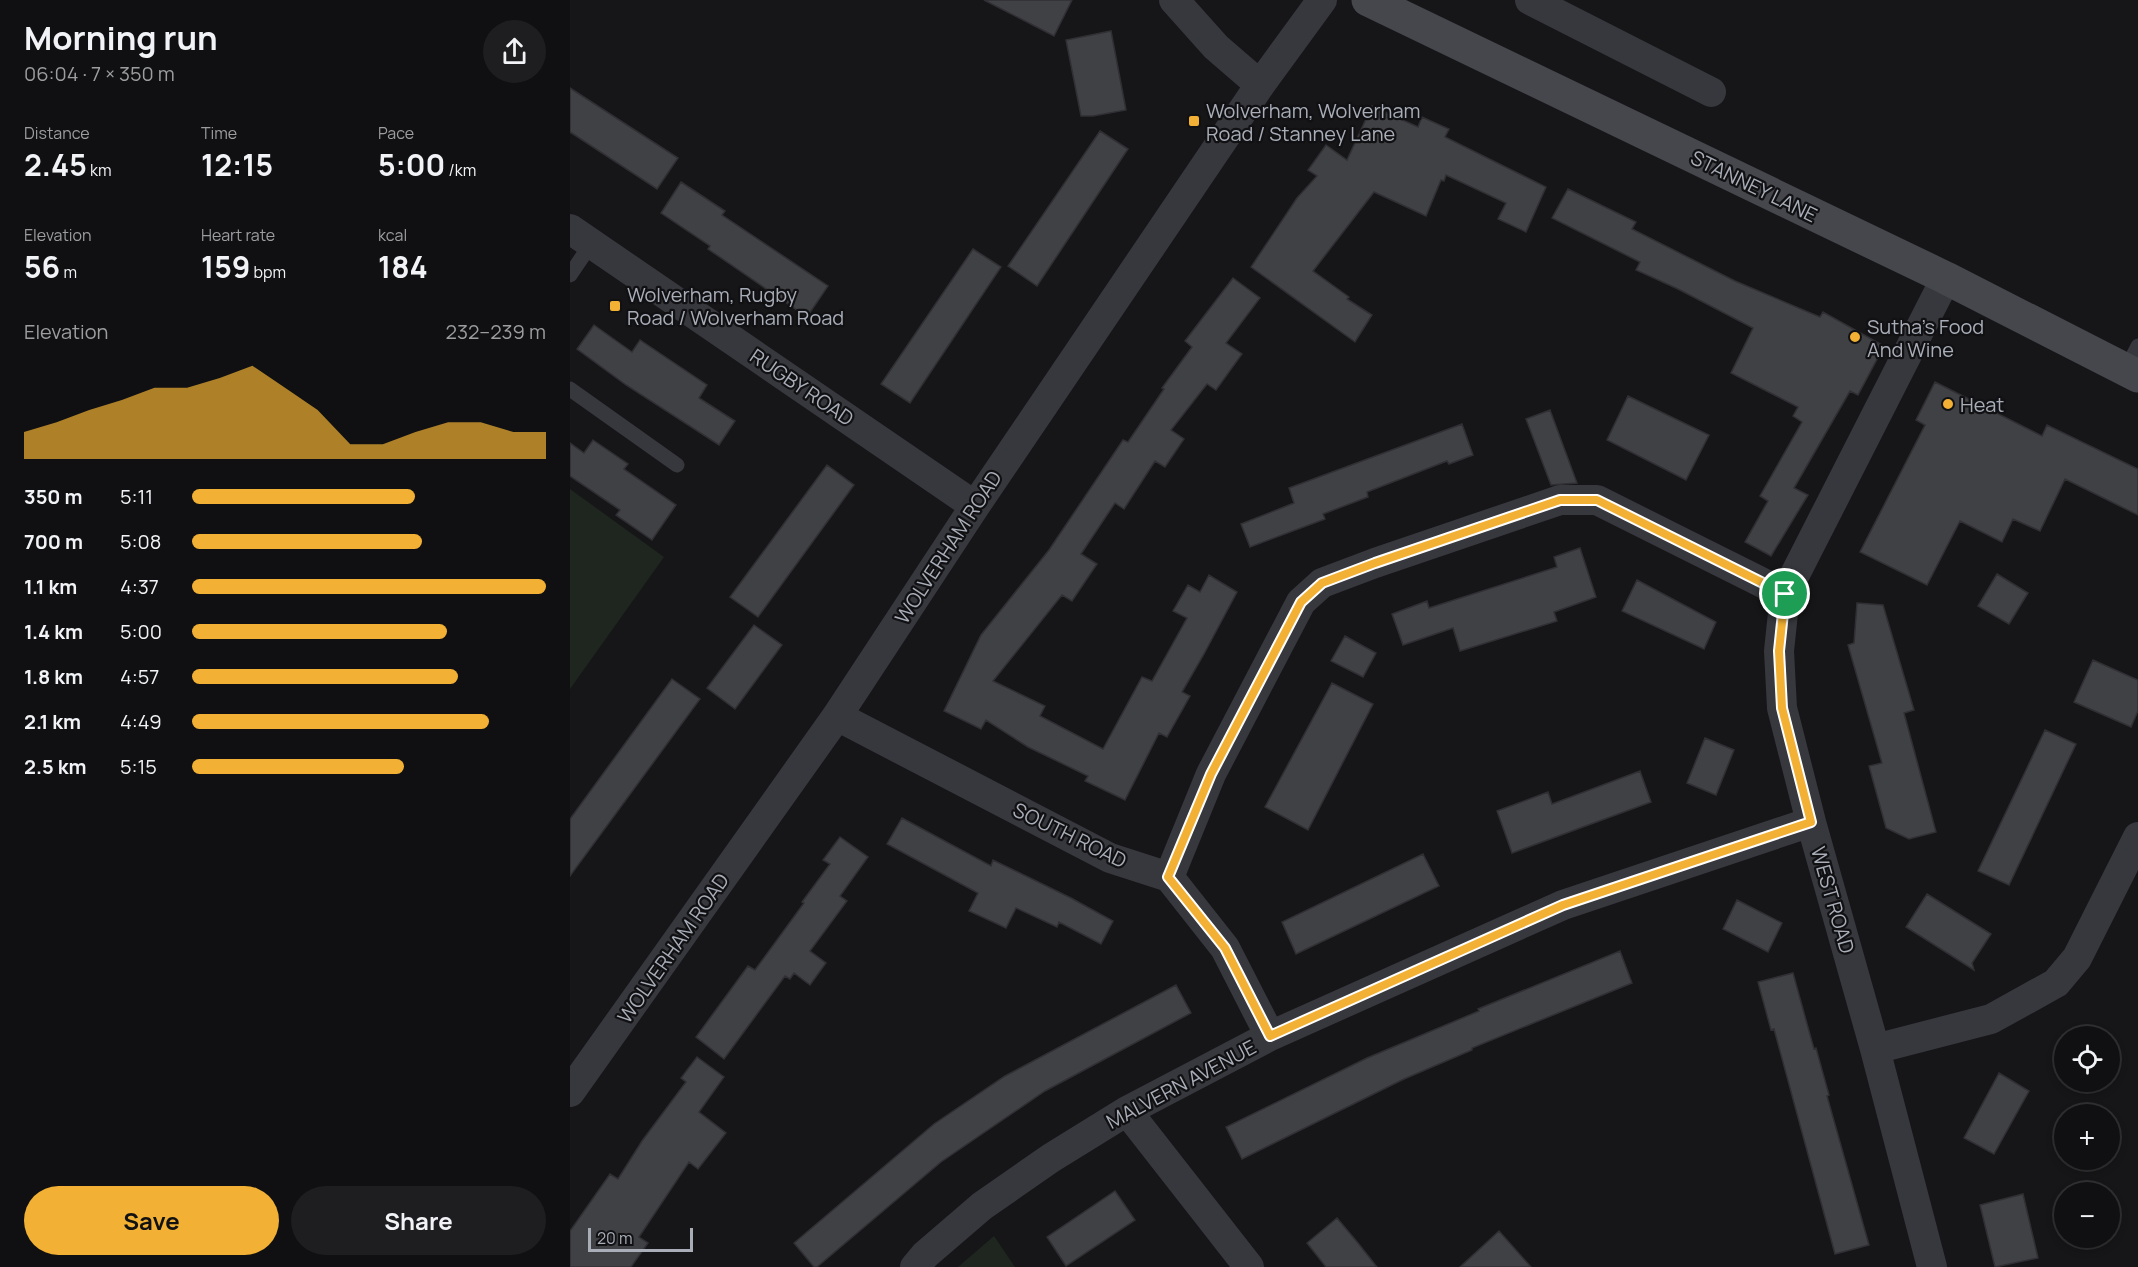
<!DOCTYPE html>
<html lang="en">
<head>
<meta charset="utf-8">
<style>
	:root { --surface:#101012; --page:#1e1e20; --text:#f1f3f6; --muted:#9c9d9f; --line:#303032; --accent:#f2b134 }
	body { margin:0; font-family:Manrope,sans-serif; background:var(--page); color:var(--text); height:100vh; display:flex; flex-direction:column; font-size:22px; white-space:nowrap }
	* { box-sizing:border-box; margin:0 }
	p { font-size:20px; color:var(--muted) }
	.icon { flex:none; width:33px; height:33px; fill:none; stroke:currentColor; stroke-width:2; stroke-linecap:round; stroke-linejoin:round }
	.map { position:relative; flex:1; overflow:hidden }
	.drawer { display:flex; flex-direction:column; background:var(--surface); width:570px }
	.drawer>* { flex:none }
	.controls { position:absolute; left:1484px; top:1026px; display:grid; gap:12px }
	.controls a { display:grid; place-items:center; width:66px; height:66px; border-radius:50%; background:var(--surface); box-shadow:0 3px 9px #0003,0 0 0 2px var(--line); font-size:30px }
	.scale { position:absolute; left:18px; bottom:15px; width:105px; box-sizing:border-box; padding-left:6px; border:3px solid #a8adb8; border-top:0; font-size:16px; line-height:21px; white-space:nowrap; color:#a8adb8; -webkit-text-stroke:4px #111113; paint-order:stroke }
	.pin { position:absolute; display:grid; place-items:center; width:51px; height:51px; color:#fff; margin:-26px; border:3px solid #fff; border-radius:50%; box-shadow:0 2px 6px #0007 }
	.round { display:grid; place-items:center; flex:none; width:63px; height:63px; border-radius:32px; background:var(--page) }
	.headline { display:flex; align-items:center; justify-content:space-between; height:102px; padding:0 24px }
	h1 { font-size:33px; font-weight:700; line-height:45px }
	.metrics { display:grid; grid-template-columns:repeat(3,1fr); gap:9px; height:102px; padding:6px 24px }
	.metrics div { display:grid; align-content:center }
	.metrics b { font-size:30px; font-weight:700 }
	.metrics small { font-size:16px; font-weight:400 }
	.metrics p { font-size:16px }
	.chart { height:168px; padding:12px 24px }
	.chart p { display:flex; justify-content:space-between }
	.chart svg { width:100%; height:108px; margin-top:6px; fill:var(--accent); opacity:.7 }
	.cta { display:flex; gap:12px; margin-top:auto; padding:12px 24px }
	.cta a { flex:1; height:69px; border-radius:36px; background:var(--accent); color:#111; font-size:24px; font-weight:700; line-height:69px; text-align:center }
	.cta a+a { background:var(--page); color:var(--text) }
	ul { padding:0 24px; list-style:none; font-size:20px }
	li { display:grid; grid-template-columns:96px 72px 1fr; align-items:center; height:45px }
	li i { height:15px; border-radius:8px; background:var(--accent) }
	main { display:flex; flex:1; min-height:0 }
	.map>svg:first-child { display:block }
	.green { fill:#1e261f }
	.building { fill:#404145; stroke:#303034; stroke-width:1.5 }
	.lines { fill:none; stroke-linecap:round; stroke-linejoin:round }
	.service { stroke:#37383d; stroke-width:15 }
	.minor { stroke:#37383d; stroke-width:30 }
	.secondary { stroke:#45474d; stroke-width:33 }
	.route-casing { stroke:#fff; stroke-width:12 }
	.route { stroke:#f2b134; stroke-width:8 }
	.poi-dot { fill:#f2b134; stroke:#111113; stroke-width:2 }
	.labels { text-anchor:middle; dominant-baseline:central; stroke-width:4.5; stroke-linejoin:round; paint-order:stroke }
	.poi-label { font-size:20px; fill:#a8adb8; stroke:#111113; text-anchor:start }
	.street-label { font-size:20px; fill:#a8adb8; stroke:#111113 }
</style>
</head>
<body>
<main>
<section class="drawer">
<div class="headline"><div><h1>Morning run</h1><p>06:04 · 7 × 350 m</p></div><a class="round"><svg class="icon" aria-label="share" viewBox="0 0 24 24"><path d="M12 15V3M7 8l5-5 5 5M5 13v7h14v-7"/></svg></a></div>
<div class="metrics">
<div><p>Distance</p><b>2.45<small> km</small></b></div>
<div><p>Time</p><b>12:15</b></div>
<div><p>Pace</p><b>5:00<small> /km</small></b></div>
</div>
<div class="metrics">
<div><p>Elevation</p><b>56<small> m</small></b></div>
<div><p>Heart rate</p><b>159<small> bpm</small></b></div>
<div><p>kcal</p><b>184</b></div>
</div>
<div class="chart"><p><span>Elevation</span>232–239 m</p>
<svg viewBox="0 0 160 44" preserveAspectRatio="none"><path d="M0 44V33L10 29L20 24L30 20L40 15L50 15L60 11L70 6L80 15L90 24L100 38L110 38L120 33L130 29L140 29L150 33L160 33V44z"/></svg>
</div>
<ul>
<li><b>350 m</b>5:11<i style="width:63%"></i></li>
<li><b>700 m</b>5:08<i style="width:65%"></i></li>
<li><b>1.1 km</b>4:37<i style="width:100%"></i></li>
<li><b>1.4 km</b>5:00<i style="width:72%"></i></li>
<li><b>1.8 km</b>4:57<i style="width:75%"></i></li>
<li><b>2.1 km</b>4:49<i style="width:84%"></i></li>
<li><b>2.5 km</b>5:15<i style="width:60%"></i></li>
</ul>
<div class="cta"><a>Save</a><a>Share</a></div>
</section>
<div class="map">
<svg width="1568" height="1267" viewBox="0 0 1568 1267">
	<rect width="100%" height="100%" fill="#161618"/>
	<!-- green -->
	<path class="green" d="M 0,489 L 94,557 L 0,689 Z
		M 424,1236 L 445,1267 L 388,1267 Z"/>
	<!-- building -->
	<path class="building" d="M 414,0 L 502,0 L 484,36 Z
		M 541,31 L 556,110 L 523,116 L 511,116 L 496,40 Z
		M 0,88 L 108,158 L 87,189 L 0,132 Z
		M 802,106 L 848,127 L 852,117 L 879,129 L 875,137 L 976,187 L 956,232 L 928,219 L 936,203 L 876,175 L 874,181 L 871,180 L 856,216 L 804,192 L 743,271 L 779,297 L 777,299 L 802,315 L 785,342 L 681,267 L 727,198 L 747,176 L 738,170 L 756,145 L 777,160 Z
		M 530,131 L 558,149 L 467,286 L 438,266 Z
		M 111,182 L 155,211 L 152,215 L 258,286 L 237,317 L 138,249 L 140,246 L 91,213 Z
		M 998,189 L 1066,222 L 1062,229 L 1165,281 L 1250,317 L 1253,312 L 1314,346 L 1288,395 L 1280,391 L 1224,488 L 1238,495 L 1201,556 L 1175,542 L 1198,501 L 1190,496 L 1232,422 L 1223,416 L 1228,407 L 1161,373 L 1183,328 L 1108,289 L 1066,270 L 1070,262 L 982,218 Z
		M 403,249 L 431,267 L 340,403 L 311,384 Z
		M 663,278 L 690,298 L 656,343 L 672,354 L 646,390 L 637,384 L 601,430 L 614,439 L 595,467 L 585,461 L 554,509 L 545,503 L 511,554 L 527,564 L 502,601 L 492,595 L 423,681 L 475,706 L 470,716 L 533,749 L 572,677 L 582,681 L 617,618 L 603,611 L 618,585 L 630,592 L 639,575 L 667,592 L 634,654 L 612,692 L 620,696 L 597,737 L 589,733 L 555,800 L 515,781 L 518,776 L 458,747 L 416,720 L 411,729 L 374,711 L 411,635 L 479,550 L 553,440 L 558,442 L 594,389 L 592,388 L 622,347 L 615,341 Z
		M 24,325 L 62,352 L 70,340 L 137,385 L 129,398 L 165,421 L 149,445 L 56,385 L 7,349 Z
		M 1365,382 L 1472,436 L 1477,425 L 1568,469 L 1568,515 L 1495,479 L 1470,531 L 1443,519 L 1432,542 L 1390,521 L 1357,585 L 1290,552 L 1355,425 L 1346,420 Z
		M 1058,396 L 1139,435 L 1116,480 L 1037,440 Z
		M 980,410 L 1007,483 L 981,485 L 956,419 Z
		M 892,424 L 903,455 L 879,464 L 877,461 L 797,492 L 798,497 L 753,514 L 755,519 L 680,547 L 671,524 L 724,503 L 719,488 Z
		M 23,440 L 58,464 L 54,469 L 106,505 L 82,540 L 46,515 L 50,510 L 0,476 L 0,443 L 14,453 Z
		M 257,465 L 284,485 L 188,617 L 160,597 Z
		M 1010,548 L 1026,597 L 984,612 L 987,621 L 890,651 L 883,628 L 833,645 L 822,614 L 857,601 L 859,608 L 987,567 L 984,557 Z
		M 1427,574 L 1458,593 L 1439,624 L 1408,606 Z
		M 1067,580 L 1146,622 L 1134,649 L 1052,611 Z
		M 1287,603 L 1313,605 L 1344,710 L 1334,713 L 1366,832 L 1339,839 L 1316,828 L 1299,766 L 1312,763 L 1278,645 L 1284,643 Z
		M 184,625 L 212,645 L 165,709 L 137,688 Z
		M 775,636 L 806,653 L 793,677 L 761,661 Z
		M 1523,660 L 1568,680 L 1568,711 L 1561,727 L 1504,702 Z
		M 102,679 L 130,699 L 0,876 L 0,819 Z
		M 762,683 L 803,704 L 738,830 L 695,807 Z
		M 1475,730 L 1506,744 L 1439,885 L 1408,871 Z
		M 1135,738 L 1164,750 L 1146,795 L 1117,783 Z
		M 1070,771 L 1081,802 L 942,853 L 927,811 L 978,792 L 982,804 Z
		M 332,818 L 421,866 L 423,860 L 501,898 L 543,921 L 531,944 L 489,922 L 487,927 L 446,908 L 436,928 L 399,911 L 408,893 L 317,844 Z
		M 270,837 L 298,857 L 270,896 L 277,901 L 240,951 L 256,963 L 240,985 L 224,973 L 220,979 L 215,976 L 154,1059 L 126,1037 L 178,966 L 185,970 L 234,903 L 232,902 L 260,864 L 253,860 Z
		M 853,854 L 869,886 L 726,954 L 712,922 Z
		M 1357,894 L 1421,934 L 1402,963 L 1404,970 L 1336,927 Z
		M 1167,900 L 1212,923 L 1198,952 L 1153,929 Z
		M 1050,951 L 1062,983 L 902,1048 L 902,1050 L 834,1079 L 672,1159 L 656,1127 L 797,1058 L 909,1011 L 908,1009 Z
		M 1223,973 L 1244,1049 L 1246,1048 L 1259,1095 L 1257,1096 L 1299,1245 L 1265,1254 L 1204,1029 L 1201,1030 L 1188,982 Z
		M 606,985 L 621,1013 L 475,1091 L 371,1162 L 247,1267 L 244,1267 L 224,1243 L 364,1124 L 435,1076 Z
		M 127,1057 L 154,1077 L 129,1112 L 156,1133 L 128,1169 L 119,1162 L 69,1237 L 78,1243 L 61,1267 L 0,1267 L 0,1231 L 40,1174 L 48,1179 L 72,1141 L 116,1082 L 111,1078 Z
		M 1429,1073 L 1459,1091 L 1424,1154 L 1394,1138 Z
		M 545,1191 L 565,1220 L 496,1266 L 477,1237 Z
		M 1453,1194 L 1468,1258 L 1425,1267 L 1410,1205 Z
		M 767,1218 L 788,1243 L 807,1267 L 756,1267 L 737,1243 Z
		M 929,1231 L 961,1267 L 890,1267 Z"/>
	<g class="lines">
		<!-- service -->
		<path class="service" d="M 0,275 L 21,244
			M 1556,370 L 1568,346
			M 0,389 L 107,465"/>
		<!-- minor -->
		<path class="minor" d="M 604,0 L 646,47 L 690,85
			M 960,0 L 1141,92
			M 0,229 L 405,506
			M 267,716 L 540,858 L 599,877 L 655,948 L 700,1036
			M 599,877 L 641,774 L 731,602 L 752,583 L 805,563 L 990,500 L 1027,500 L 1215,594
			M 1305,1049 L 1421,1019 L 1486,983 L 1507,958 L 1568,837
			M 0,1092 L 267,716 L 405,506 L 690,85 L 752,0
			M 557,1111 L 679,1267
			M 345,1267 L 355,1255 L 412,1206 L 481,1158 L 557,1111 L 700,1036 L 993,905 L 1241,822
			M 1362,1267 L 1305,1049 L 1241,822 L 1212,708 L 1209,651 L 1215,594 L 1376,278"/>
		<!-- secondary -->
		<path class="secondary" d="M 798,0 L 1376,278 L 1568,376"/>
	</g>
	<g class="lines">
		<!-- route casing -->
		<g class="route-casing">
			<path id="route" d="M 990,500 L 1027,500 L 1215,594 L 1209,651 L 1212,708 L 1241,822 L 993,905 L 700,1036 L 655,948 L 598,877 L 641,774 L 731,602 L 752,583 L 805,563 Z"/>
		</g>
		<!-- route -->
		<use href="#route" class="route"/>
	</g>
	<!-- markers -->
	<g class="poi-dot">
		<rect x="618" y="115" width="12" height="12" rx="3"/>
		<rect x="39" y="300" width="12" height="12" rx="3"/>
		<circle cx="1285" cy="337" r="6"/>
		<circle cx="1378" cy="404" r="6"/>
	</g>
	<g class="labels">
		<!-- poi labels -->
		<g class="poi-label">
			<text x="636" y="110">Wolverham, Wolverham<tspan x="636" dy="23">Road / Stanney Lane</tspan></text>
			<text x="57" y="294">Wolverham, Rugby<tspan x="57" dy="23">Road / Wolverham Road</tspan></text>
			<text x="1297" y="326">Sutha's Food<tspan x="1297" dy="23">And Wine</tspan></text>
			<text x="1390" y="404">Heat</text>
		</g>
		<!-- street labels -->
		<g class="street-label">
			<text transform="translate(1184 186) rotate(26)">STANNEY LANE</text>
			<text transform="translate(232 387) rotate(34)">RUGBY ROAD</text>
			<text transform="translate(378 547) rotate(-57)">WOLVERHAM ROAD</text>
			<text transform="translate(500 835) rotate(26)">SOUTH ROAD</text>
			<text transform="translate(1263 900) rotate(74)">WEST ROAD</text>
			<text transform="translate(103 948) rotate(-55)">WOLVERHAM ROAD</text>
			<text transform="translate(611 1084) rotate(-28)">MALVERN AVENUE</text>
		</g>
	</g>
</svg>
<div class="controls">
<a><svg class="icon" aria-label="locate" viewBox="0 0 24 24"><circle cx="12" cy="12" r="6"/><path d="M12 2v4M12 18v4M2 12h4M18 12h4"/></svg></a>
<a>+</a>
<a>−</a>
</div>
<div class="scale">20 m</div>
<div class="pin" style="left:1215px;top:594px;background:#1e9e55"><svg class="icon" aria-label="arrive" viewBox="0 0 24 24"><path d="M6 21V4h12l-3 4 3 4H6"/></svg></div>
</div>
</main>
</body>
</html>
